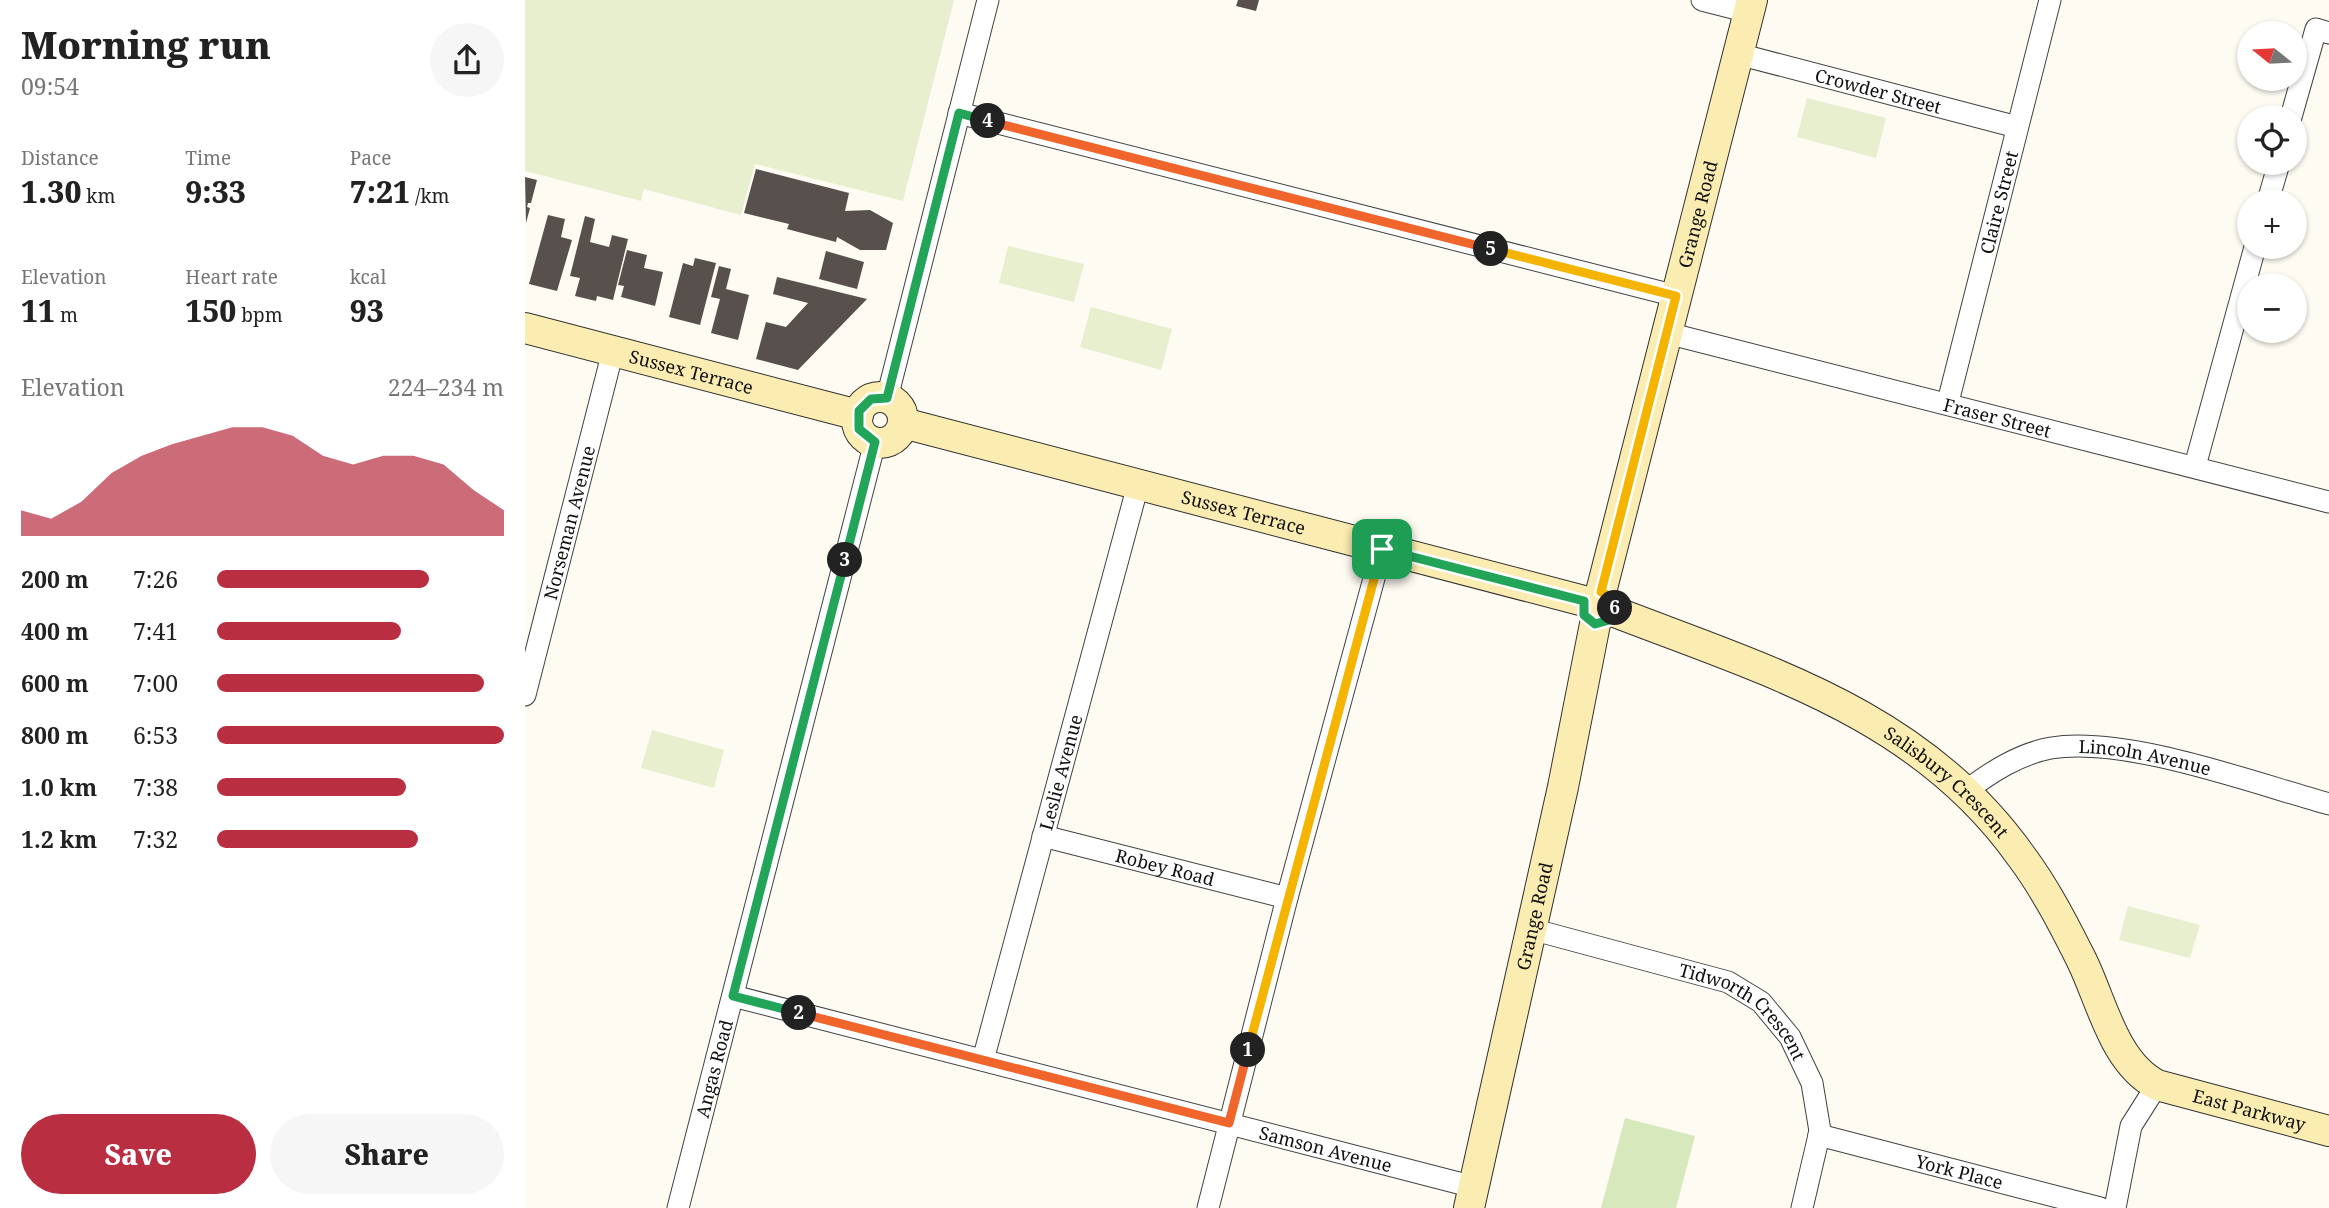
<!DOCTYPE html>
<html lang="en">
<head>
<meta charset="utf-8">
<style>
	:root { --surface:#fff; --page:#f6f6f6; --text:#222; --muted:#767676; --accent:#b92e41 }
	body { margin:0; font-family:"Noto Serif",serif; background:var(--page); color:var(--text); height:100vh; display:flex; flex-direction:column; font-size:26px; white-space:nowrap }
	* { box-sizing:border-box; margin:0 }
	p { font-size:23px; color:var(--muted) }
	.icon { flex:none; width:38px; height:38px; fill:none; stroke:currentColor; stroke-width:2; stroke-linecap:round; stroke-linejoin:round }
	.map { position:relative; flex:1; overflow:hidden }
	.sheet { display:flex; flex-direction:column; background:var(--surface); width:525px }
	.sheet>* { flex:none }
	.needle { width:46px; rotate:288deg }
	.fabs { position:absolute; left:1712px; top:21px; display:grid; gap:14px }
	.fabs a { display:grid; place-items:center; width:70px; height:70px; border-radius:50%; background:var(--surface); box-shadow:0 2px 5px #0004; font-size:35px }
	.pin { position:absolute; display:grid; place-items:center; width:60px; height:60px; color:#fff; margin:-30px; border-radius:14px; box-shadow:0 4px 10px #0006 }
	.km { position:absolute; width:35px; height:35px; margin:-18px; border-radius:50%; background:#222; color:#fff; font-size:19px; line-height:35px; text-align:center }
	.round { display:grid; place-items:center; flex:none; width:74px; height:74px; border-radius:37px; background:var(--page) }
	.head { display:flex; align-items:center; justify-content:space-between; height:119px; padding:0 21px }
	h1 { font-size:38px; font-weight:800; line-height:52px }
	.figures { display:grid; grid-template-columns:repeat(3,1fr); gap:10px; height:119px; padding:7px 21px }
	.figures div { display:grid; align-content:center }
	.figures b { font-size:30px; font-weight:800 }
	.figures small { font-size:19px; font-weight:400 }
	.figures p { font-size:19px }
	.chart { height:196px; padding:14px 21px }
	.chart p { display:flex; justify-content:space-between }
	.chart svg { width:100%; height:126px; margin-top:7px; fill:var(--accent); opacity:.7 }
	.action { display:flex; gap:14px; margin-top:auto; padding:14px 21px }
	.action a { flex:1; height:80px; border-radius:42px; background:var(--accent); color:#fff; font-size:28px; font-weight:800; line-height:80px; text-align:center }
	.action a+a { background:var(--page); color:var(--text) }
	ul { padding:0 21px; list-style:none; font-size:23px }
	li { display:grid; grid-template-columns:112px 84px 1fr; align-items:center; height:52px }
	li i { height:18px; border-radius:9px; background:var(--accent) }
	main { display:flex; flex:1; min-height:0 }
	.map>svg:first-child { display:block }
	.green { fill:#d7e8bd }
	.pitch { fill:#e7efce }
	.building { fill:#58504c }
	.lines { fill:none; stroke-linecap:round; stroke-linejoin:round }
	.street-casing { stroke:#424242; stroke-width:23 }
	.secondary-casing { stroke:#313131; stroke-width:32 }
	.street { stroke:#fff; stroke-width:21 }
	.secondary { stroke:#fbecb1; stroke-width:30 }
	.split-1-casing { stroke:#fff; stroke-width:14 }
	.split-2-casing { stroke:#fff; stroke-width:14 }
	.split-3-casing { stroke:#fff; stroke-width:14 }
	.split-4-casing { stroke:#fff; stroke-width:14 }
	.split-5-casing { stroke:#fff; stroke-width:14 }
	.split-6-casing { stroke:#fff; stroke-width:14 }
	.split-7-casing { stroke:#fff; stroke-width:14 }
	.split-1 { stroke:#f5b400; stroke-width:9 }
	.split-2 { stroke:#f0652b; stroke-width:9 }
	.split-3 { stroke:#22a559; stroke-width:9 }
	.split-4 { stroke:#22a559; stroke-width:9 }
	.split-5 { stroke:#f0652b; stroke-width:9 }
	.split-6 { stroke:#f5b400; stroke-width:9 }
	.split-7 { stroke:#22a559; stroke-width:9 }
	.labels { text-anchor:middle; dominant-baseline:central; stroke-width:7; stroke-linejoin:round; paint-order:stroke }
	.street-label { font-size:18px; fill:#0f0f0f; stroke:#fff }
</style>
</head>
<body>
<main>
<section class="sheet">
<div class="head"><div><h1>Morning run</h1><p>09:54</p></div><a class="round"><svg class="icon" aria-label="share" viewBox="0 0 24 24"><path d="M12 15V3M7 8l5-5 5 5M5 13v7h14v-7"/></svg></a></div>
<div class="figures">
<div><p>Distance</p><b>1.30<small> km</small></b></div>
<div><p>Time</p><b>9:33</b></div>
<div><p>Pace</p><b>7:21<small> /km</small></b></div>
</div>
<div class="figures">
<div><p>Elevation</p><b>11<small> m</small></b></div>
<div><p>Heart rate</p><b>150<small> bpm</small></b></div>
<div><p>kcal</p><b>93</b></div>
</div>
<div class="chart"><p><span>Elevation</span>224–234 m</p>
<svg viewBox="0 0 160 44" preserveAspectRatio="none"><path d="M0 44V35L10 38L20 32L30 22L40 16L50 12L60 9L70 6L80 6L90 9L100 16L110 19L120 16L130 16L140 19L150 28L160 35V44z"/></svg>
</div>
<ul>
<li><b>200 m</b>7:26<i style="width:74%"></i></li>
<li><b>400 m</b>7:41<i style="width:64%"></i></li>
<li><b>600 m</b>7:00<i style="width:93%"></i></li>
<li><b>800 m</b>6:53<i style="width:100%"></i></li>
<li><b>1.0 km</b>7:38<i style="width:66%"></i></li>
<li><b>1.2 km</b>7:32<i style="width:70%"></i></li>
</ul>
<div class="action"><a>Save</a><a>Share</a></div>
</section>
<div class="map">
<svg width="1804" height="1208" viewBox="0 0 1804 1208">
	<rect width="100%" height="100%" fill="#fefbf3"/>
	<!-- green -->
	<path class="green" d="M 1100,1118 L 1170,1136 L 1151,1208 L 1076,1208 Z"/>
	<!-- pitch -->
	<path class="pitch" d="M 0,0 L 429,0 L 378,201 L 230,164 L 216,215 L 119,189 L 116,201 L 0,171 Z
		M 1282,98 L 1361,118 L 1351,158 L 1272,137 Z
		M 483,246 L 559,264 L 549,302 L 474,283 Z
		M 566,307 L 647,329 L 636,370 L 555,347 Z
		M 127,730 L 199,750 L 189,788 L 116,768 Z
		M 1603,906 L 1675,925 L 1665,958 L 1594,940 Z"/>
	<!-- building -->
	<path class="building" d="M 713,0 L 734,0 L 731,11 L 711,6 Z
		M 231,169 L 324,193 L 320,211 L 345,210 L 368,223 L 361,250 L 335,250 L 312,237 L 311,242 L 262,229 L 264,224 L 219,213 Z
		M 0,177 L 12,180 L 6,203 L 3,203 L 2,207 L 5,208 L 1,223 Z
		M 23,215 L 40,219 L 36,237 L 47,240 L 32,291 L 4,284 Z
		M 60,216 L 70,219 L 65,242 L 84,247 L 87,235 L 103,239 L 88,300 L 72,296 L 71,301 L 50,296 L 55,278 L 45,276 Z
		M 102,250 L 122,255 L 119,268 L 138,272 L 130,306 L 96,297 L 99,286 L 93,285 Z
		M 301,251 L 339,262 L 332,289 L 294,279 Z
		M 170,258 L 191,263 L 175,325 L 144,317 L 158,263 L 168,266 Z
		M 194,266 L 206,269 L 201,289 L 224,295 L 213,340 L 186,333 L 195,299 L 186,297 Z
		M 252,277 L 342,299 L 273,370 L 231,359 L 241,322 L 261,327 L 283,303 L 248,294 Z"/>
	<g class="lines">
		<!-- street casing -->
		<g class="street-casing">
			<g id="street">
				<path d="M 1177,0 L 1224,12"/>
				<path id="s1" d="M 1213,54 L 1492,127"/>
				<path d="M 434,113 L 1151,296"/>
				<path d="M 1766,117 L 1791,29 L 1804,33"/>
				<path d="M 1743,201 L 1754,163"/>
				<path id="s2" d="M 1142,333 L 1804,502"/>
				<path d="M 362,398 L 463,0"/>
				<path id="s3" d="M 1423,402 L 1525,0"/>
				<path d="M 1670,466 L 1730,247"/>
				<path id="s4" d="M 0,695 L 88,351"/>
				<path id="s5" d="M 1441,791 C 1466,772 1494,754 1526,748 C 1602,736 1728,783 1804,804"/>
				<path id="s6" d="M 518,836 L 762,898"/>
				<path id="s7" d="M 1006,929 L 1203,982 L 1236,1002 L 1265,1037 L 1287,1083 L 1295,1131 L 1277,1208"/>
				<path id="s8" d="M 208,996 L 949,1187"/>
				<path id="s9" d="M 458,1060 L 613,485"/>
				<path id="s10" d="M 1294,1135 L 1575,1208"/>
				<path id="s11" d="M 153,1208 L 350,442"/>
				<path d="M 683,1208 L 762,898 L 857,549"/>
				<path d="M 1590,1208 L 1606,1126 L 1632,1085"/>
			</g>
		</g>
		<!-- secondary casing -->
		<g class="secondary-casing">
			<g id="secondary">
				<path id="s12" d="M 0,328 L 333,415"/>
				<circle cx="355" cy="420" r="23"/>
				<path id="s13" d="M 378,423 L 1059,601"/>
				<path id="s14" d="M 1076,592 L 1227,0"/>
				<path id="s15" d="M 1090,612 C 1243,671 1396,715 1496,856 C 1520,888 1539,925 1557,961 C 1577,1002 1589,1063 1632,1085 L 1804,1131"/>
				<path id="s16" d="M 944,1208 L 1038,787 L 1070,624"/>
			</g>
		</g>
		<!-- street -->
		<use href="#street" class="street"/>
		<!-- secondary -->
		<use href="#secondary" class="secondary"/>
	</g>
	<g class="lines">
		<!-- split-1 casing -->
		<g class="split-1-casing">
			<path id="split-1" d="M 723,1050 L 857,549"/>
		</g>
		<!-- split-2 casing -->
		<g class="split-2-casing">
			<path id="split-2" d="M 274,1013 L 704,1123 L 723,1050"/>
		</g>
		<!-- split-3 casing -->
		<g class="split-3-casing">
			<path id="split-3" d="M 274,1013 L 208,996 L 320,560"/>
		</g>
		<!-- split-4 casing -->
		<g class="split-4-casing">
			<path id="split-4" d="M 320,560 L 350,442 L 334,429 L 334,411 L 346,399 L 362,398 L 434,113 L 463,121"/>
		</g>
		<!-- split-5 casing -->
		<g class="split-5-casing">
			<path id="split-5" d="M 463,121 L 966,249"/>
		</g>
		<!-- split-6 casing -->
		<g class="split-6-casing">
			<path id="split-6" d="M 966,249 L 1151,296 L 1076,592 L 1086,597 L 1090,608"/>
		</g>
		<!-- split-7 casing -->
		<g class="split-7-casing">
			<path id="split-7" d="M 857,549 L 1059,601 L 1059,615 L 1070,624 L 1084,620 L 1090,608"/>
		</g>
		<!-- split-1 -->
		<use href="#split-1" class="split-1"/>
		<!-- split-2 -->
		<use href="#split-2" class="split-2"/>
		<!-- split-3 -->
		<use href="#split-3" class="split-3"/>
		<!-- split-4 -->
		<use href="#split-4" class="split-4"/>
		<!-- split-5 -->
		<use href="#split-5" class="split-5"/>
		<!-- split-6 -->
		<use href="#split-6" class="split-6"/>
		<!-- split-7 -->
		<use href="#split-7" class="split-7"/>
	</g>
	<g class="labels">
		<!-- street labels -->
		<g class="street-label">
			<text stroke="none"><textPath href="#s1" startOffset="145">Crowder Street</textPath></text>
			<text stroke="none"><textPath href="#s3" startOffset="206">Claire Street</textPath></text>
			<text stroke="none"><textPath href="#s14" startOffset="390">Grange Road</textPath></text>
			<text stroke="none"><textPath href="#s12" startOffset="172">Sussex Terrace</textPath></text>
			<text stroke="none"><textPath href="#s2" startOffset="341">Fraser Street</textPath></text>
			<text stroke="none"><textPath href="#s13" startOffset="352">Sussex Terrace</textPath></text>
			<text stroke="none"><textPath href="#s4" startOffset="178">Norseman Avenue</textPath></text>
			<text stroke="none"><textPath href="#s5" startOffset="191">Lincoln Avenue</textPath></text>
			<text stroke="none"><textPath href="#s9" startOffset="298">Leslie Avenue</textPath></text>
			<text stroke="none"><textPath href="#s15" startOffset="376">Salisbury Crescent</textPath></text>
			<text stroke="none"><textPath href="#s6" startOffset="126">Robey Road</textPath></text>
			<text stroke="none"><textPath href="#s16" startOffset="299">Grange Road</textPath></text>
			<text stroke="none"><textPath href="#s7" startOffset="233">Tidworth Crescent</textPath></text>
			<text stroke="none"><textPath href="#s11" startOffset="144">Angas Road</textPath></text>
			<text stroke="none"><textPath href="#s15" startOffset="847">East Parkway</textPath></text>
			<text stroke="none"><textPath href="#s8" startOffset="612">Samson Avenue</textPath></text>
			<text stroke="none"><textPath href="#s10" startOffset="145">York Place</textPath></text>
		</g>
	</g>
</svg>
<div class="fabs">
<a><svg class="needle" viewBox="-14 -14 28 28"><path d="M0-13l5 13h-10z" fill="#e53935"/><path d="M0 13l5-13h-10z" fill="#767676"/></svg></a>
<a><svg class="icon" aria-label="locate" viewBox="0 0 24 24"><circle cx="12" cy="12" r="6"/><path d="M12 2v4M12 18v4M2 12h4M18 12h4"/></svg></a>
<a>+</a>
<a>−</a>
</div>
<div class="pin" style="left:857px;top:549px;background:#1e9e55"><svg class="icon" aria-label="arrive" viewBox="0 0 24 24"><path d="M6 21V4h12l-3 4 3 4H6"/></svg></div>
<b class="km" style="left:723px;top:1050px">1</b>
<b class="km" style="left:274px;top:1013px">2</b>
<b class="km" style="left:320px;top:560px">3</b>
<b class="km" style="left:463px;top:121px">4</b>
<b class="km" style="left:966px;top:249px">5</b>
<b class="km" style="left:1090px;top:608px">6</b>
</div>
</main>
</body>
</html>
